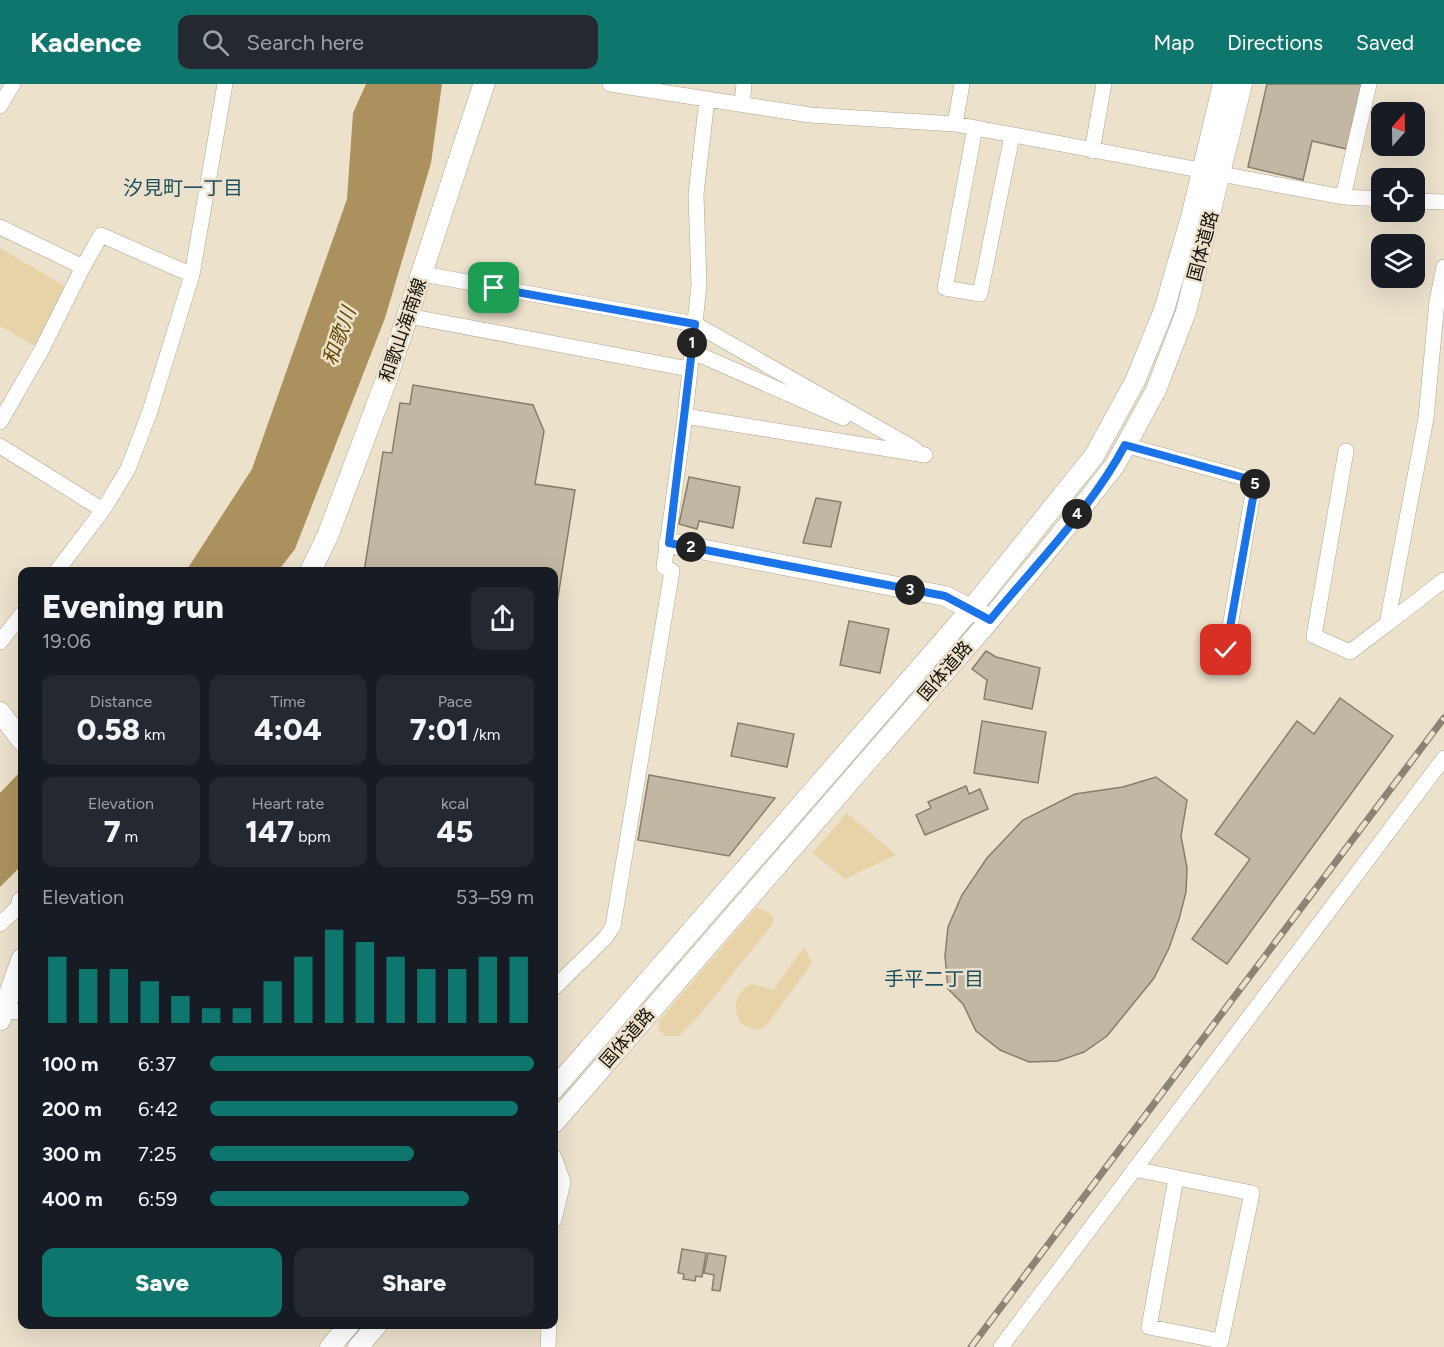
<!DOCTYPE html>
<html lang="en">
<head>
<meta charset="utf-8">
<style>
	:root { --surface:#171b24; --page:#242831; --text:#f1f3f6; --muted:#9ea1a6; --accent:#0f766e }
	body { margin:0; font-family:Figtree,"Noto Sans JP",sans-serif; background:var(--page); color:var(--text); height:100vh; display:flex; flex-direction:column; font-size:22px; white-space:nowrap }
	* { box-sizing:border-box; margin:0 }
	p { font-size:20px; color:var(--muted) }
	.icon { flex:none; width:33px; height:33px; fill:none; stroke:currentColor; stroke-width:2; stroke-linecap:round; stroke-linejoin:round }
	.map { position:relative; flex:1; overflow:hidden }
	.panel { position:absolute; left:18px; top:483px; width:540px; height:762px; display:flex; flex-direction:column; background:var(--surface); border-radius:12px; box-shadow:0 6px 24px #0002 }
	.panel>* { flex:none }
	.needle { width:39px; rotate:20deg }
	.tools { position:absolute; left:1371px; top:18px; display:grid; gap:12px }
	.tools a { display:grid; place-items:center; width:54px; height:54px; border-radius:12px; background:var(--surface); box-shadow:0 6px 24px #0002; font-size:30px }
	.pin { position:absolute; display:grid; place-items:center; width:51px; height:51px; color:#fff; margin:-26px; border-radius:12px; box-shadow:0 3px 9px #0006 }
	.km { position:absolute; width:30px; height:30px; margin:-15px; border-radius:50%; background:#222; color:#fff; font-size:16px; line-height:30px; text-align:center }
	.round { display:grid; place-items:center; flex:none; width:63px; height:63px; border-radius:12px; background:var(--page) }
	.head { display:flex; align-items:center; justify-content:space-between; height:102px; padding:0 24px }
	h1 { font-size:33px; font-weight:800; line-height:45px }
	.stats { display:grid; grid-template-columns:repeat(3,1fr); gap:9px; height:102px; padding:6px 24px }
	.stats div { display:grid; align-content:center; border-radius:12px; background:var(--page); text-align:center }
	.stats b { font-size:30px; font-weight:800 }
	.stats small { font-size:16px; font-weight:400 }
	.stats p { font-size:16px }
	.chart { height:168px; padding:12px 24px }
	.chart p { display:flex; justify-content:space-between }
	.chart svg { width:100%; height:108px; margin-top:6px; stroke:var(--accent); stroke-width:6 }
	.button { display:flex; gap:12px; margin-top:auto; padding:12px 24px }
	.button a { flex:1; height:69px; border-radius:12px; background:var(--accent); color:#fff; font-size:24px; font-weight:800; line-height:69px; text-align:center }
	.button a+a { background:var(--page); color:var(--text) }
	ul { padding:0 24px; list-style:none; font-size:20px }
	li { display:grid; grid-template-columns:96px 72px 1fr; align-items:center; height:45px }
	li i { height:15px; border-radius:8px; background:var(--accent) }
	header { display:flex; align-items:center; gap:36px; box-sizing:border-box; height:84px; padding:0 30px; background:var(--accent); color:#fff }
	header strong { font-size:28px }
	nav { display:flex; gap:33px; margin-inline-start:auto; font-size:21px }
	.search { width:420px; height:54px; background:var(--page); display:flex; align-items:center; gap:15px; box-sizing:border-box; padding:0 21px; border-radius:12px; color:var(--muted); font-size:22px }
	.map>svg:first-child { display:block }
	.green { fill:#e8d2a7 }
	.water { fill:#ab915d }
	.building { fill:#c2b7a2; stroke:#887d6a; stroke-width:1.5 }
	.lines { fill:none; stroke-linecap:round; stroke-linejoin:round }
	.minor-casing { stroke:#afa490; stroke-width:16 }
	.tertiary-casing { stroke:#afa490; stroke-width:21 }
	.secondary-casing { stroke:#afa490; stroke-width:22 }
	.minor { stroke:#fff; stroke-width:15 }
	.tertiary { stroke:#fff; stroke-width:20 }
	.secondary { stroke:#fff; stroke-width:21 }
	.rail-casing { stroke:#8b8374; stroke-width:7 }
	.rail { stroke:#ece1cb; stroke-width:4.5; stroke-dasharray:14; stroke-linecap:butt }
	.route-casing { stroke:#fff; stroke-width:12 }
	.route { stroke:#1a73e8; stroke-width:8 }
	.labels { text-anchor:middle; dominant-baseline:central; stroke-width:5; stroke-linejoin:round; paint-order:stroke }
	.street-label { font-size:18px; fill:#141009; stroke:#ece1cb }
	.neighbourhood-label { font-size:20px; fill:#1d5061; stroke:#ece1cb }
	.water-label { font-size:20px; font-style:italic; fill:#644905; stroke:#ece1cb }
</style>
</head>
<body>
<header>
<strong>Kadence</strong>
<div class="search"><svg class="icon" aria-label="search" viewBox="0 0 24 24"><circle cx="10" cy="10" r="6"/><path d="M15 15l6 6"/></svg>Search here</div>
<nav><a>Map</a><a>Directions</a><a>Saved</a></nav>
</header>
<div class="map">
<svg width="1444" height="1263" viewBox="0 0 1444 1263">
	<rect width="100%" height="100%" fill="#ece1cb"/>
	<!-- green -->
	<path class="green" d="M 0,164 L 68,204 L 39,264 L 0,242 Z
		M 847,729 L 896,771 L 845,795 L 813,769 Z
		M 756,824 L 766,827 L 773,833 L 772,841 L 697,934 L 679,952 L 665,952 L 659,945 L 659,937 Z
		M 804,863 L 812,879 L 766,942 L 757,946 L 742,941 C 732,924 734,909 752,900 L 773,906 Z"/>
	<!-- water -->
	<path class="water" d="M 366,0 L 442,0 L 431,79 L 385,234 L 295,465 L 278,487 L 186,487 L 252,385 L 347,115 L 353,29 Z
		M 22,686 L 22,781 L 0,803 L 0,709 Z"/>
	<!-- building -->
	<path class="building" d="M 1267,0 L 1362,0 L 1347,65 L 1312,57 L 1303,96 L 1248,83 Z
		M 413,301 L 533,321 L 544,347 L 535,400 L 575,406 L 554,538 L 554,488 L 364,488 L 383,368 L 392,369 L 400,319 L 410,320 Z
		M 689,393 L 740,403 L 733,444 L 699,437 L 697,445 L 679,440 Z
		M 816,414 L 841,418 L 831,463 L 803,459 Z
		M 849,537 L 889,545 L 880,589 L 840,581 Z
		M 986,567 L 996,573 L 1040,584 L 1032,625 L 984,615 L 987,596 L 972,585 Z
		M 1340,614 L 1393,652 L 1227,880 L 1192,855 L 1250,775 L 1215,750 L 1297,637 L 1314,650 Z
		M 982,637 L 1046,648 L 1038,699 L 974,689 Z
		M 738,639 L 794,650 L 787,683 L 731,672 Z
		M 649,691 L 775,714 L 729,772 L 638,756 Z
		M 1156,693 L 1187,716 L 1181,752 L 1187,784 L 1186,808 L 1179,835 L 1169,864 L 1154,894 L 1107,952 L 1084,968 L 1058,977 L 1029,978 L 1000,966 L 976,947 L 963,920 L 948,905 L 945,872 L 948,843 L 962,811 L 987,774 L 1023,736 L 1075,710 L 1123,703 Z
		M 966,702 L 969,710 L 980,705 L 988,725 L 925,751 L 916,731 L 931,724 L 928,718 Z
		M 682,1165 L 706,1169 L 702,1193 L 696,1192 L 695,1197 L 683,1195 L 684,1190 L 678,1189 Z
		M 708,1169 L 726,1172 L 720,1207 L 712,1206 L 714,1191 L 704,1189 Z"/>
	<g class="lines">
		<!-- minor casing -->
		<g class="minor-casing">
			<path id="minor" d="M 610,0 L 810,31 L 955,40 L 1343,113 L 1382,115
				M 707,15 L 696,110 L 699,201 L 685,332 L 925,371
				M 742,20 L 744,0
				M 0,22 L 13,0
				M 955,40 L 962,0
				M 975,44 L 945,204 L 980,210 L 1012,52
				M 1092,67 L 1104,0
				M 1343,113 L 1369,0
				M 1414,117 L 1444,118
				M 0,143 L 83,183 L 41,267 L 0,338
				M 83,183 L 101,151 L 192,191
				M 1444,183 L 1437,217 L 1426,334 L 1387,540 L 1444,496
				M 423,190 L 695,240 L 915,365
				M 408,232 L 689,285
				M 691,267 L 843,334
				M 1125,361 L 1255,397 L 1226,566
				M 0,362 L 103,426
				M 1346,367 L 1314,552 L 1350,568 L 1387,540
				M 56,488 L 103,426 L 128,385 L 150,327 L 192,191 L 225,0
				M 0,558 L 22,530
				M 0,840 L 21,820
				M 554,904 L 606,853 L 613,842 L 672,487 L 664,483 L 685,332
				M 3,927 L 22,928
				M 554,1073 L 563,1098 L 554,1136
				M 1134,1085 L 1252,1109 L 1221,1257 L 1149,1243 L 1176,1094
				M 548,1263 L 549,1240
				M 1001,1263 L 1444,674"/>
		</g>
		<!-- tertiary casing -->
		<g class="tertiary-casing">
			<path id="tertiary" d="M 669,459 L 945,512 L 982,531
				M 0,628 L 22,657
				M 554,1005 L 972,524 L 1094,372 L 1135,297 L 1164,226 L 1191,133 L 1223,0
				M 554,1039 L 990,536 L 1060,451 L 1115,381 L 1156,306 L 1186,228 L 1242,0
				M 330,1263 L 350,1240
				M 358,1263 L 378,1240"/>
		</g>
		<!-- secondary casing -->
		<g class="secondary-casing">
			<path id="secondary" d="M 310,488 L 328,451 L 387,294 L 484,0
				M 22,818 L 22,824
				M 0,936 L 22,875"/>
		</g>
		<!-- minor -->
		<use href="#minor" class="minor"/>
		<!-- tertiary -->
		<use href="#tertiary" class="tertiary"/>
		<!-- secondary -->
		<use href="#secondary" class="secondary"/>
		<!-- rail casing -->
		<g class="rail-casing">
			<path id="rail" d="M 971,1263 L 1444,634"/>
		</g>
		<!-- rail -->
		<use href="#rail" class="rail"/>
	</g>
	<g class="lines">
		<!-- route casing -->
		<g class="route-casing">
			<path id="route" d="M 494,204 L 695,240 L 669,459 L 945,512 L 990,536 C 1036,480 1091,425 1125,361 L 1256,397 L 1226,566"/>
		</g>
		<!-- route -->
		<use href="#route" class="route"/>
	</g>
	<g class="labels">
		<!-- street labels -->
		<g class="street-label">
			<text transform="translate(1203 162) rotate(-75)">国体道路</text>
			<text transform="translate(403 246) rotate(-71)">和歌山海南線</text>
			<text transform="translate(945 587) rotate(-49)">国体道路</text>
			<text transform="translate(627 954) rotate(-49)">国体道路</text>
		</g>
		<!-- neighbourhood labels -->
		<g class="neighbourhood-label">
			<text x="183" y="104">汐見町一丁目</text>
			<text x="934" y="895">手平二丁目</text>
		</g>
		<!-- water labels -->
		<g class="water-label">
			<text transform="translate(339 252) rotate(-70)">和歌川</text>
		</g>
	</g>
</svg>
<div class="tools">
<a><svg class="needle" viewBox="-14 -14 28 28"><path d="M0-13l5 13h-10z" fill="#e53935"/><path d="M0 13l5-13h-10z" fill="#9ea1a6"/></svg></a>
<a><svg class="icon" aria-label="locate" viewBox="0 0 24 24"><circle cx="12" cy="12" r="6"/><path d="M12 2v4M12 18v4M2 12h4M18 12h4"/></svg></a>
<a><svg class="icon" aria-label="layers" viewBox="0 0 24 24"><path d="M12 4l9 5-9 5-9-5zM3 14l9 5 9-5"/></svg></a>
</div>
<div class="pin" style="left:494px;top:204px;background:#1e9e55"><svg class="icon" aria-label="arrive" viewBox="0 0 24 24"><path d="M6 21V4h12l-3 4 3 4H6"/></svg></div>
<div class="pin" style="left:1226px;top:566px;background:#d93025"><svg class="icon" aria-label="check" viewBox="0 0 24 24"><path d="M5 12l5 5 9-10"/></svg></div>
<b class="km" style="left:692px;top:259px">1</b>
<b class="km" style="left:691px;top:463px">2</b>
<b class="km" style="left:910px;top:506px">3</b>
<b class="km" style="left:1077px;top:430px">4</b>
<b class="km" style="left:1255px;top:400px">5</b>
<section class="panel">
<div class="head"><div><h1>Evening run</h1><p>19:06</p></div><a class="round"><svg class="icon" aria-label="share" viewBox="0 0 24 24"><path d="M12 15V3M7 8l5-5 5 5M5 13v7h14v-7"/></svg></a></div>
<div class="stats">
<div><p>Distance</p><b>0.58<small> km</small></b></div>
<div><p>Time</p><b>4:04</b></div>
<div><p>Pace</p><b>7:01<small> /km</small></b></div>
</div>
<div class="stats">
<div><p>Elevation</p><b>7<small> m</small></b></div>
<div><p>Heart rate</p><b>147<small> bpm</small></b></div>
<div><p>kcal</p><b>45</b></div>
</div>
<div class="chart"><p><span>Elevation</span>53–59 m</p>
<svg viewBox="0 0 160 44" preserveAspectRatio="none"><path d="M5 44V17M15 44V22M25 44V22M35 44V27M45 44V33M55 44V38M65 44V38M75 44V27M85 44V17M95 44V6M105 44V11M115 44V17M125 44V22M135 44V22M145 44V17M155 44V17"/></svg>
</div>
<ul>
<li><b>100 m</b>6:37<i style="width:100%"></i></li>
<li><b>200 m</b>6:42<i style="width:95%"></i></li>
<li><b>300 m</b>7:25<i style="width:63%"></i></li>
<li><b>400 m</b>6:59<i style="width:80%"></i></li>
</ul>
<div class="button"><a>Save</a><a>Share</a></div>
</section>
</div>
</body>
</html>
